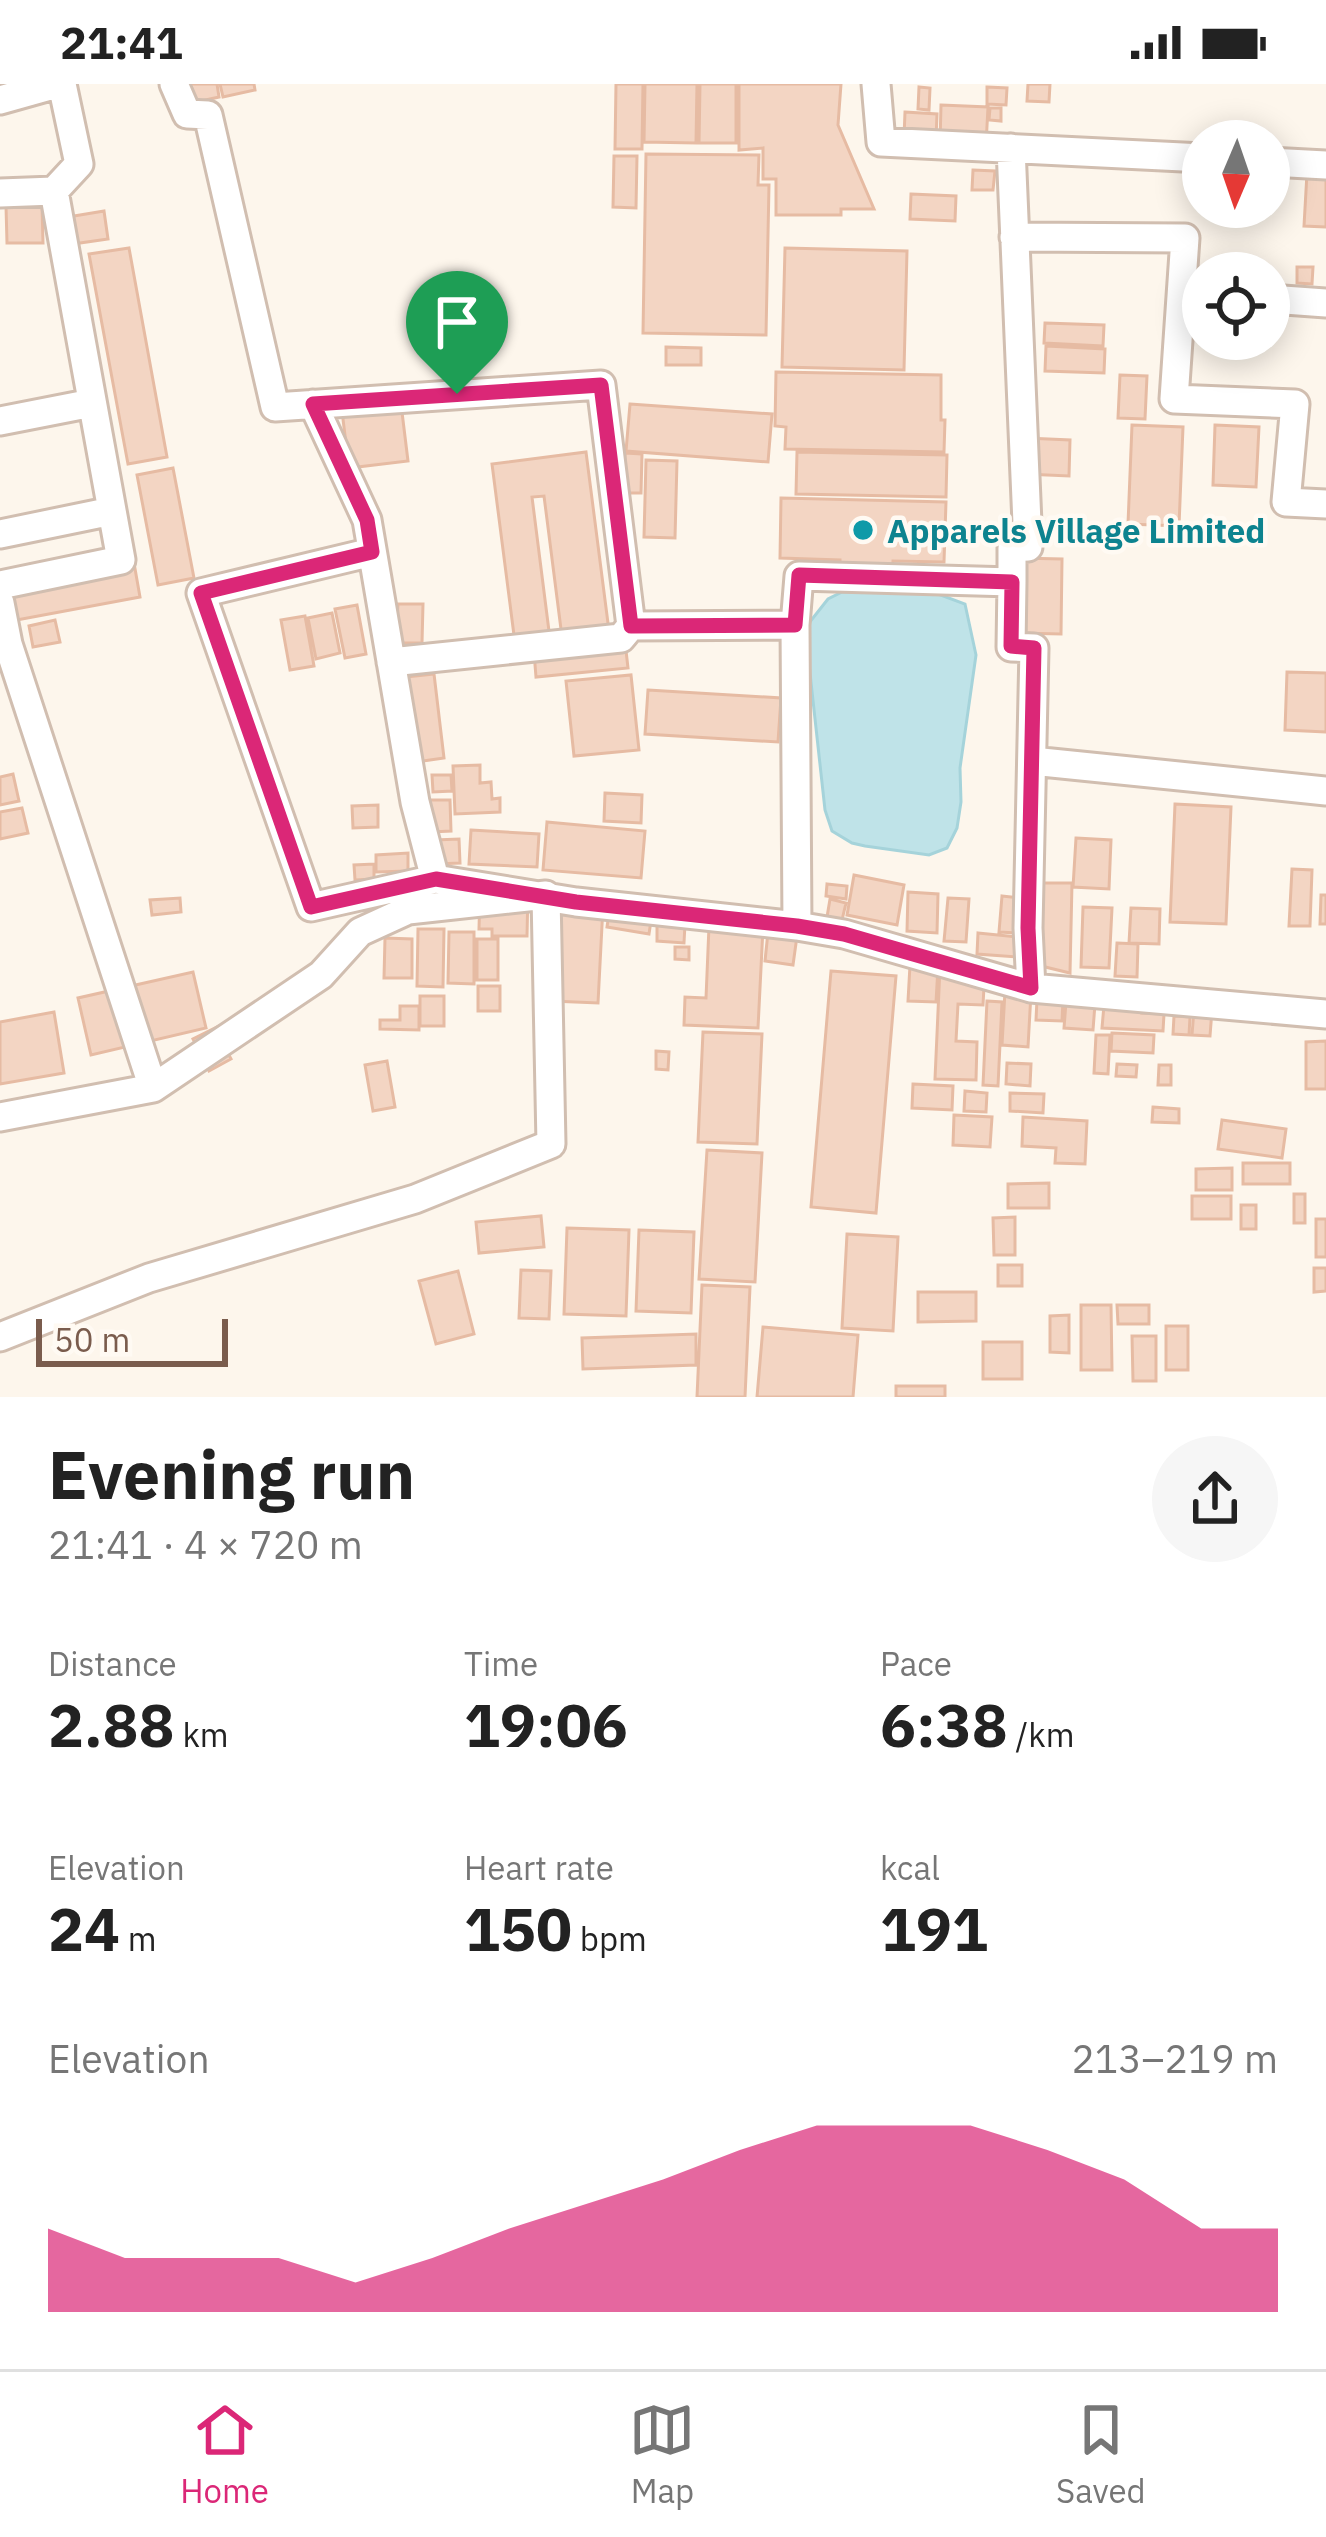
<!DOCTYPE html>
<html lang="en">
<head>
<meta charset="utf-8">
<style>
	:root { --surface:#fff; --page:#f6f6f6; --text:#222; --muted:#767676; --line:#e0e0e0; --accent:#db2777 }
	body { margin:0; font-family:"IBM Plex Sans",sans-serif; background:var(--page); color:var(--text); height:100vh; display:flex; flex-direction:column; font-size:45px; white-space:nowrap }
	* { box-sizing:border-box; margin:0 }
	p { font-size:39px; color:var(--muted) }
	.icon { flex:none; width:66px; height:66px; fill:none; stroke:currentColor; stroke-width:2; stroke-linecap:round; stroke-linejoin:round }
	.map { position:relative; height:1313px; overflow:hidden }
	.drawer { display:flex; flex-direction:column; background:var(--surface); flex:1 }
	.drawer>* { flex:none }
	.needle { width:78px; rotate:182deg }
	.buttons { position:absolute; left:1182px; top:36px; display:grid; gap:24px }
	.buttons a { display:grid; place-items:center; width:108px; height:108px; border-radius:50%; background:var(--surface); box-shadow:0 6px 30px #0003; font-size:60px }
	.scale { position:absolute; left:36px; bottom:30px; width:192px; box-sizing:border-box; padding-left:12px; border:6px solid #7a5c4d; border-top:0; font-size:33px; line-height:42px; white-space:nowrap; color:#7a5c4d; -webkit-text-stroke:9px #fffaf3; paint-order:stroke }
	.pin { position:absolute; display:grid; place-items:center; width:102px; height:102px; color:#fff; margin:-123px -51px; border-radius:50% 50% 50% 0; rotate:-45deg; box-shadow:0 0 12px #0007 }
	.pin .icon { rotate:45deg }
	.round { display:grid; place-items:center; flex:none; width:126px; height:126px; border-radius:63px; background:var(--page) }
	.summary { display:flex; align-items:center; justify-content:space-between; height:204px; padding:0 48px }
	h1 { font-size:66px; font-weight:700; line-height:90px }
	.stats { display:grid; grid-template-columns:repeat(3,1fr); gap:18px; height:204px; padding:12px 48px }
	.stats div { display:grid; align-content:center }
	.stats b { font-size:60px; font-weight:700 }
	.stats small { font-size:33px; font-weight:400 }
	.stats p { font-size:33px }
	.chart { height:336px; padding:24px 48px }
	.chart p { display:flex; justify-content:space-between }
	.chart svg { width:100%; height:216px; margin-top:12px; fill:var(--accent); opacity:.7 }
	.status { display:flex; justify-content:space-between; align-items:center; height:84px; padding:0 60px; background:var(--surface); direction:ltr }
	.status svg { height:33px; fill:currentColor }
	.dock { display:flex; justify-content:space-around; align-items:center; height:168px; border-top:3px solid var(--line); background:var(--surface); font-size:33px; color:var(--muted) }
	.dock a { display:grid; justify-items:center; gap:6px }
	.dock .current { color:var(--accent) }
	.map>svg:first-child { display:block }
	.water { fill:#bfe3e8; stroke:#a5d3da; stroke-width:3 }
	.building { fill:#f3d5c3; stroke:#e6bba3; stroke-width:3 }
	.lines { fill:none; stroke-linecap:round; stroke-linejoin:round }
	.minor-casing { stroke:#d1beb0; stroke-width:33 }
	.minor { stroke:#fff; stroke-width:27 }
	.route-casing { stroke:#fff; stroke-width:24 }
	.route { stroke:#db2777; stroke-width:15 }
	.culture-dot { fill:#0f9aa8; stroke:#fffaf3; stroke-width:4.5 }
	.labels { text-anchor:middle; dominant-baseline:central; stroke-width:9; stroke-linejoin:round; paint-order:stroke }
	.culture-label { font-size:33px; font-weight:bold; fill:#0d838f; stroke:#fffaf3; text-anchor:start }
</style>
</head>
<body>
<div class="status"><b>21:41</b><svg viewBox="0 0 49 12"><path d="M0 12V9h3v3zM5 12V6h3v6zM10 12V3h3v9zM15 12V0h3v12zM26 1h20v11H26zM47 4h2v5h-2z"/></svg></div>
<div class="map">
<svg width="1326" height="1313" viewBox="0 0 1326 1313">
	<rect width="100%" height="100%" fill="#fdf6ec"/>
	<!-- water -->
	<path class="water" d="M 930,507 L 965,520 L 976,571 L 960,684 L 961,718 L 957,744 L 947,764 L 929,771 L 865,762 L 852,759 L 832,747 L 825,726 L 808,571 L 809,539 L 828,515 L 842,508 Z"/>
	<!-- building -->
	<path class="building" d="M 188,0 L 217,0 L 219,13 L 192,19 Z
		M 220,0 L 254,0 L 255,6 L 223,13 Z
		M 616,0 L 643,0 L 642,65 L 615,65 Z
		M 645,0 L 697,0 L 696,59 L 644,58 Z
		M 700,0 L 736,0 L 736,59 L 699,59 Z
		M 739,0 L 841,0 L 838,41 L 874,125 L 841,125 L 841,131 L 776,131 L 776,95 L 763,95 L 763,64 L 739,66 Z
		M 1028,0 L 1050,0 L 1049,18 L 1027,17 Z
		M 919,3 L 930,4 L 929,26 L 918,25 Z
		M 987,3 L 1007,4 L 1006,21 L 987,20 Z
		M 941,21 L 988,23 L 986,61 L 940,59 Z
		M 990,24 L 1001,24 L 1001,37 L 989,36 Z
		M 905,28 L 937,30 L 936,55 L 904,53 Z
		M 646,70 L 759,71 L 758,101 L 769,101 L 766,251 L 643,249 Z
		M 614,72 L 637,72 L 636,124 L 613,123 Z
		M 973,86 L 995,87 L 993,106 L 972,106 Z
		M 1307,89 L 1326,90 L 1326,143 L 1304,142 Z
		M 911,110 L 956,112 L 955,137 L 910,135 Z
		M 42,121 L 43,159 L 7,159 L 6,122 Z
		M 104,127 L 108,155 L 73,160 L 68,133 Z
		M 129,164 L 167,373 L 128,380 L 89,170 Z
		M 785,164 L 907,167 L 904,286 L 782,283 Z
		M 1297,183 L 1313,183 L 1312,200 L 1297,199 Z
		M 1045,239 L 1104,241 L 1103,262 L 1044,259 Z
		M 1046,262 L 1105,265 L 1104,289 L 1045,287 Z
		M 666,263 L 701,264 L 701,281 L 666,281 Z
		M 776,288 L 941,291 L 941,336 L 945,336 L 944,368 L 785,365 L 786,343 L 775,342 Z
		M 1120,291 L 1147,292 L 1145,335 L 1118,334 Z
		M 401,320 L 408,377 L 349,384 L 342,327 Z
		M 630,320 L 772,330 L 768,378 L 626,367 Z
		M 1132,341 L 1183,343 L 1179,442 L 1128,440 Z
		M 1215,341 L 1259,343 L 1256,403 L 1213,401 Z
		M 1026,354 L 1070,356 L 1069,392 L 1025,390 Z
		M 586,368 L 609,547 L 562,553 L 544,412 L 532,413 L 550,555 L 515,559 L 492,380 Z
		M 797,368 L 947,371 L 946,413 L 796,410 Z
		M 625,369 L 642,370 L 641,409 L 624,409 Z
		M 646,376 L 677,377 L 675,454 L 644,453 Z
		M 173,384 L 194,494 L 158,501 L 137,391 Z
		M 781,414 L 946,418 L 944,478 L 893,477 L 892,490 L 840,489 L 840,476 L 780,474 Z
		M 1018,474 L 1062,475 L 1061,550 L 1017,549 Z
		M 134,479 L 140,513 L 6,538 L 0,505 Z
		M 398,520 L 423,520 L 422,559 L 396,559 Z
		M 357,521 L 366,570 L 345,574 L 335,525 Z
		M 332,529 L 340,569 L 316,575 L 308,534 Z
		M 305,532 L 314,582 L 290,586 L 281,536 Z
		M 55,536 L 60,558 L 33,563 L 29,542 Z
		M 625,558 L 628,584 L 536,593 L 534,568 Z
		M 1287,588 L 1326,589 L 1326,648 L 1285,646 Z
		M 434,590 L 444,674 L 416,678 L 406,593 Z
		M 631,591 L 639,666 L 574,672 L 566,597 Z
		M 648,606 L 781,614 L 778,658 L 645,650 Z
		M 480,681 L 480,699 L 491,698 L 492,715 L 500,714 L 500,728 L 455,730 L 453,682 Z
		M 13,690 L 19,717 L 0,721 L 0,693 Z
		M 432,691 L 451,691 L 452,707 L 433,708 Z
		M 605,709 L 642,711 L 641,739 L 604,737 Z
		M 430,716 L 450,716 L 451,747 L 431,748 Z
		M 1175,720 L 1231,723 L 1226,840 L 1170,838 Z
		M 378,721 L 378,743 L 353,744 L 352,722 Z
		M 22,724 L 28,749 L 0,755 L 0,728 Z
		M 547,738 L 645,747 L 641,794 L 543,786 Z
		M 471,746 L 539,750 L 537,783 L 469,780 Z
		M 1076,754 L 1111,756 L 1109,805 L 1073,803 Z
		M 459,755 L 460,779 L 436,780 L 435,756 Z
		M 408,769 L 408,787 L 376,788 L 376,771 Z
		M 374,780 L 374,795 L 355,796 L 354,781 Z
		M 1292,785 L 1312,786 L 1310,842 L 1289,842 Z
		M 854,791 L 904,801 L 897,841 L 847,831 Z
		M 1035,799 L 1072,799 L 1070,889 L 1033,880 Z
		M 827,800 L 847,802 L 846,815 L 826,812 Z
		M 480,806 L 528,807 L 527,852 L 492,852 L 492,845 L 479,845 Z
		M 908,808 L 938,810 L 937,849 L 907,847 Z
		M 1321,811 L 1326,811 L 1326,840 L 1320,840 Z
		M 1002,812 L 1020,814 L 1017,849 L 999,848 Z
		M 180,814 L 181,828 L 152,831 L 150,816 Z
		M 948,814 L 969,815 L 966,858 L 944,857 Z
		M 830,815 L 846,819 L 842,836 L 827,833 Z
		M 556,820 L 603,822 L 598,919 L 552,917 Z
		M 610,823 L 652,830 L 649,850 L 607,843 Z
		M 1083,823 L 1112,824 L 1109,884 L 1081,883 Z
		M 1131,824 L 1160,825 L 1159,860 L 1129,859 Z
		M 657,838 L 685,840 L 684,859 L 657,857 Z
		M 709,842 L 763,844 L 758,944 L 684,941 L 685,913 L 706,914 Z
		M 418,845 L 444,845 L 443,903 L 417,902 Z
		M 449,848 L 474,848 L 474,900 L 448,899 Z
		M 768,848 L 797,852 L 793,881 L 765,877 Z
		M 978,849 L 1018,853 L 1017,873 L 977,870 Z
		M 385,854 L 412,855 L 412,894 L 384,894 Z
		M 477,855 L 498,855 L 498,896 L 477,896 Z
		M 1117,859 L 1138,860 L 1137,893 L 1115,892 Z
		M 675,863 L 689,863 L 689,876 L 675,875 Z
		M 910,881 L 938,883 L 936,918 L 908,917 Z
		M 940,883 L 985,885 L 983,921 L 958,920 L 956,957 L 977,958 L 976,996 L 935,995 Z
		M 831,887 L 896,892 L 876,1129 L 811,1123 Z
		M 193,888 L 206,944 L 91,971 L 78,914 Z
		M 478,902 L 500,902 L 500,927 L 478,927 Z
		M 1005,907 L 1031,909 L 1028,963 L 1002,961 Z
		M 420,912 L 444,912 L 444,942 L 420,942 Z
		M 1037,915 L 1063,916 L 1062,937 L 1036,936 Z
		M 987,917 L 1002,918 L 998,1002 L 983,1001 Z
		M 1066,918 L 1095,920 L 1093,946 L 1064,944 Z
		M 1104,921 L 1143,923 L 1142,929 L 1164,930 L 1163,947 L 1102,944 Z
		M 400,922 L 419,922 L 419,946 L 380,945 L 380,936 L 400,936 Z
		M 1194,925 L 1212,926 L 1210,952 L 1192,951 Z
		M 54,928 L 64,989 L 0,1000 L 0,938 Z
		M 1174,932 L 1190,933 L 1189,951 L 1173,950 Z
		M 227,938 L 234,953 L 222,958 L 231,975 L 209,987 L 193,955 Z
		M 703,948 L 762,950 L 757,1060 L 698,1058 Z
		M 1112,949 L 1154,951 L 1153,969 L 1111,967 Z
		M 1096,951 L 1110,951 L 1108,990 L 1094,989 Z
		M 1326,957 L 1326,1005 L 1306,1005 L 1306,958 Z
		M 656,967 L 669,968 L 668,986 L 656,985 Z
		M 387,977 L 395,1023 L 373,1027 L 365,981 Z
		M 1007,979 L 1031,980 L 1030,1002 L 1006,1000 Z
		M 1117,980 L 1137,981 L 1136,993 L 1116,992 Z
		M 1159,981 L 1171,981 L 1171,1001 L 1158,1001 Z
		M 913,1000 L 953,1002 L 952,1026 L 912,1024 Z
		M 965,1007 L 987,1009 L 986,1028 L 964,1027 Z
		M 1010,1009 L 1044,1010 L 1043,1029 L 1010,1027 Z
		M 1153,1023 L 1179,1025 L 1179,1039 L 1152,1038 Z
		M 954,1031 L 992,1033 L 990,1063 L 953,1061 Z
		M 1023,1033 L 1087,1037 L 1085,1080 L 1055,1079 L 1056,1064 L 1022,1062 Z
		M 1222,1036 L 1286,1045 L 1282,1074 L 1218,1065 Z
		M 707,1066 L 762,1069 L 755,1198 L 699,1195 Z
		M 1243,1079 L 1290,1079 L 1290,1100 L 1243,1100 Z
		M 1232,1084 L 1232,1106 L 1196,1106 L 1196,1085 Z
		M 1049,1099 L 1049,1124 L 1008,1124 L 1008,1100 Z
		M 1294,1110 L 1305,1110 L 1305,1139 L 1294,1139 Z
		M 1192,1112 L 1231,1112 L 1231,1135 L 1192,1135 Z
		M 1241,1121 L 1256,1121 L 1256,1145 L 1241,1145 Z
		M 541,1132 L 544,1163 L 479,1169 L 476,1138 Z
		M 1015,1133 L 1015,1171 L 994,1171 L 993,1134 Z
		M 1316,1135 L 1326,1135 L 1326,1173 L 1316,1173 Z
		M 567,1144 L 629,1146 L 626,1232 L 564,1230 Z
		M 639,1146 L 694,1148 L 691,1229 L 636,1227 Z
		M 847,1150 L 898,1153 L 893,1247 L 842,1244 Z
		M 998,1181 L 1022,1181 L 1022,1202 L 998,1202 Z
		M 1314,1184 L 1326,1184 L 1326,1207 L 1314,1208 Z
		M 521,1186 L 551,1187 L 549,1235 L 519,1234 Z
		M 458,1187 L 474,1250 L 436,1260 L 419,1197 Z
		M 702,1201 L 750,1203 L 745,1313 L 697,1313 Z
		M 918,1208 L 976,1208 L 976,1237 L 918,1238 Z
		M 1081,1221 L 1111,1221 L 1112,1286 L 1081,1286 Z
		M 1117,1221 L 1149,1221 L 1149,1240 L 1118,1240 Z
		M 1069,1231 L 1069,1269 L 1050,1268 L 1050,1232 Z
		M 1166,1242 L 1188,1242 L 1188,1286 L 1166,1286 Z
		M 763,1243 L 858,1251 L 853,1313 L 757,1313 Z
		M 696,1250 L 696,1281 L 583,1285 L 582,1254 Z
		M 1132,1252 L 1156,1252 L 1156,1297 L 1133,1297 Z
		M 983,1258 L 1022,1258 L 1022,1295 L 983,1295 Z
		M 896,1302 L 945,1302 L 945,1313 L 896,1313 Z"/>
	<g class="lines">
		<!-- minor casing -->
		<g class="minor-casing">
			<path id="minor" d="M 174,0 L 187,30 L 208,31 L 275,323 L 601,301 L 631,542 L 795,541 L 799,492 L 1012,498 L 1011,563 L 1034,564 L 1028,844 L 1031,904 L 844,850 L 797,842 L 576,818 L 435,795 L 415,718 L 367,436 L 313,320
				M 876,0 L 881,58 L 1203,74
				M 0,16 L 57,0
				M 1011,64 L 1028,463 L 1012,464 L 1012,498
				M 1269,78 L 1326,81
				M 54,107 L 79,80 L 62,0
				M 0,109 L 54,107 L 121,476 L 0,501
				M 1014,153 L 1185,154 L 1174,315 L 1295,320 L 1286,418 L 1326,420
				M 1269,215 L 1326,219
				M 0,337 L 92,319
				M 0,450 L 112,427
				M 372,468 L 201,509 L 311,823 L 435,795
				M 0,519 L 8,560 L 153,1004
				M 795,541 L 797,842
				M 391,578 L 621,554 L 631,542
				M 1032,677 L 1326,707
				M 1031,904 L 1326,930
				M 0,1033 L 153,1004 L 321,891 L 360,848 L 408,826 L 546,811 L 551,1060 L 415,1115 L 149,1194 L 0,1253"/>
		</g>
		<!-- minor -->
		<use href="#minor" class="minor"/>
	</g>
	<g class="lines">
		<!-- route casing -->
		<g class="route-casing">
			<path id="route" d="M 601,301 L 631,542 L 795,541 L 799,491 L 1012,498 L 1011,562 L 1034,564 L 1028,844 L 1031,904 L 844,850 L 797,842 L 576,818 L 436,795 L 311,823 L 201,509 L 372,468 L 367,436 L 313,320 Z"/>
		</g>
		<!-- route -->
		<use href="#route" class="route"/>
	</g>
	<!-- markers -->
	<circle class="culture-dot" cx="863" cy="446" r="12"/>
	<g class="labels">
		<!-- culture labels -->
		<g class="culture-label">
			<text x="887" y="446">Apparels Village Limited</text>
		</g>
	</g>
</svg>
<div class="buttons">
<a><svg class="needle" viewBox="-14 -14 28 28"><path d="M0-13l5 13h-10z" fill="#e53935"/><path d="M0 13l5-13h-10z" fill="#767676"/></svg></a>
<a><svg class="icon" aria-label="locate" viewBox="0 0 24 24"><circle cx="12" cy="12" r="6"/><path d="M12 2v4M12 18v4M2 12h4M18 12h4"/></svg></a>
</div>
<div class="scale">50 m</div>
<div class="pin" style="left:457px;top:310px;background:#1e9e55"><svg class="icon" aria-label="arrive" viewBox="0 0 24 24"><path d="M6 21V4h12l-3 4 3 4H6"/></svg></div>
</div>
<section class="drawer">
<div class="summary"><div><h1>Evening run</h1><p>21:41 · 4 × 720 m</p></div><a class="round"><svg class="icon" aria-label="share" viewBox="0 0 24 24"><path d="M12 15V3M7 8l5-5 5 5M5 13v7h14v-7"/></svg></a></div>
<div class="stats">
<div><p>Distance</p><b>2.88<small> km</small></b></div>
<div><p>Time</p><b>19:06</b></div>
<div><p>Pace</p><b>6:38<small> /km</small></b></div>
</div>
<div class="stats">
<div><p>Elevation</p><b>24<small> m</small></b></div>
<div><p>Heart rate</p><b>150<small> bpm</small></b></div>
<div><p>kcal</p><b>191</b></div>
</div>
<div class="chart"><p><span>Elevation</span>213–219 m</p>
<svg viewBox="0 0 160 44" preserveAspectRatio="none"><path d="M0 44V27L10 33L20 33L30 33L40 38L50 33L60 27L70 22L80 17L90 11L100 6L110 6L120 6L130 11L140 17L150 27L160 27V44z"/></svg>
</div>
</section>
<nav class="dock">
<a class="current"><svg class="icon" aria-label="home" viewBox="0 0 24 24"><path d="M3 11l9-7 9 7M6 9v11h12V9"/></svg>Home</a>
<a><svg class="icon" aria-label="map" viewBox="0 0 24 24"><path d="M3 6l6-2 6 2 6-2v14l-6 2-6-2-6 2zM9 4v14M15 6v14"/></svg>Map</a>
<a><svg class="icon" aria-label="saved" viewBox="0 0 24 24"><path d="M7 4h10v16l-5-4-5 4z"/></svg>Saved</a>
</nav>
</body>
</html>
